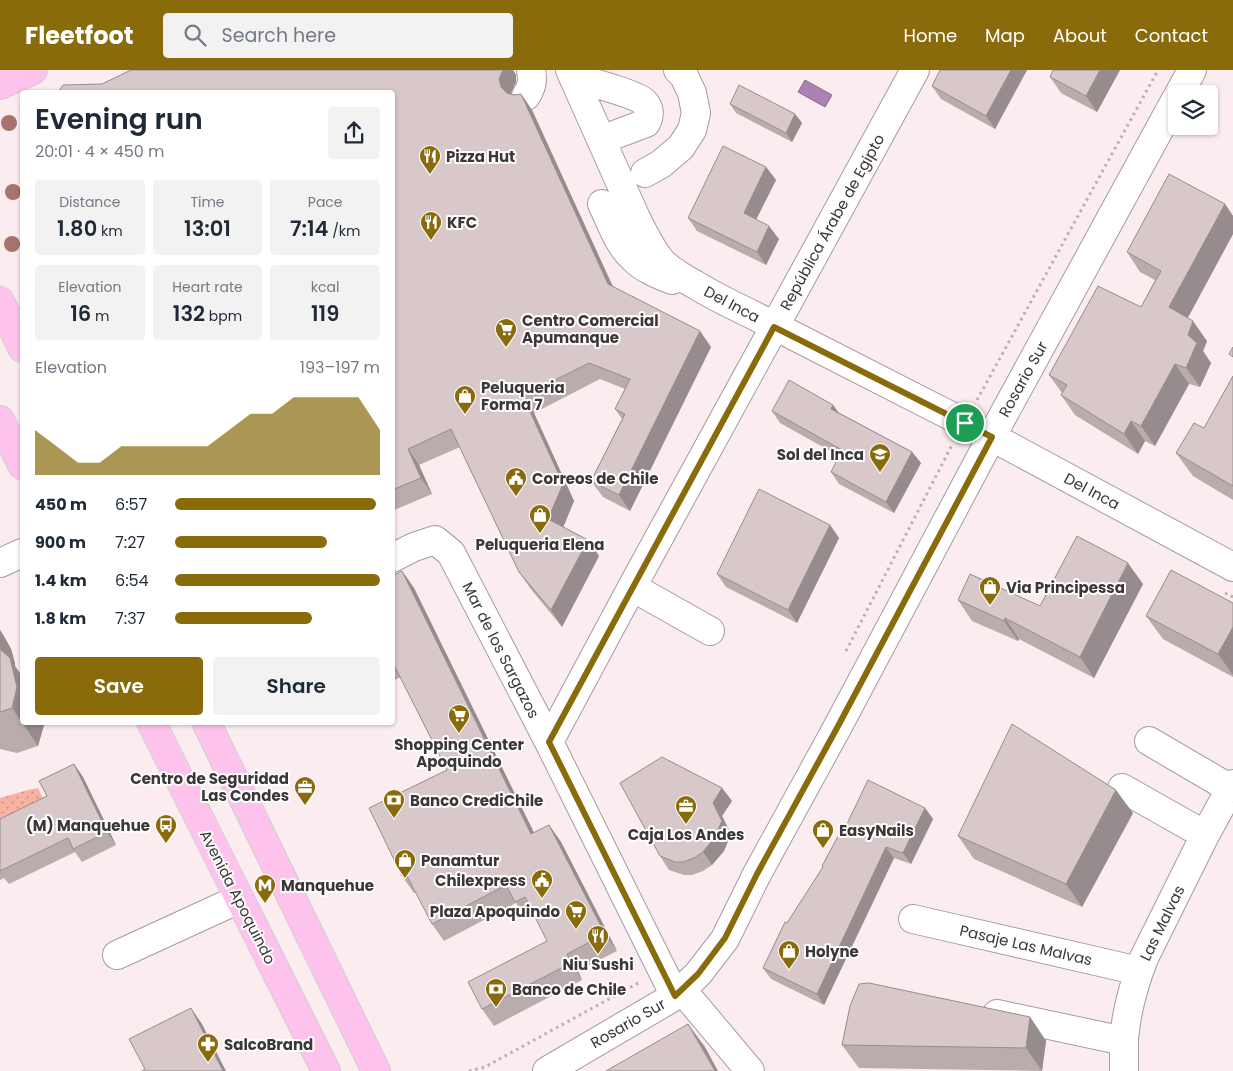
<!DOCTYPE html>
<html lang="en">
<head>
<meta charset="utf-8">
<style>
	:root { --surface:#fff; --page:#f2f2f3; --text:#1f2937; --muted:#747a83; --accent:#8a6b0b }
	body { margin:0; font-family:Poppins,sans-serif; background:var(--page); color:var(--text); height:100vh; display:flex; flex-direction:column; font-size:19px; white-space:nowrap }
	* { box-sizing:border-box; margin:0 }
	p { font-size:16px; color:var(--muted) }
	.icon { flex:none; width:28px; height:28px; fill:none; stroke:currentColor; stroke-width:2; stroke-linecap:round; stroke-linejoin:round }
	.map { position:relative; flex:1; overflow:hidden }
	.drawer { position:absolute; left:20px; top:20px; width:375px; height:635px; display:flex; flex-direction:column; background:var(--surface); border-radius:5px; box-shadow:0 1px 4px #0004 }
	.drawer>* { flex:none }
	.controls { position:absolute; left:1168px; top:15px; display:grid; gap:10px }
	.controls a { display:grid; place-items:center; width:50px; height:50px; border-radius:5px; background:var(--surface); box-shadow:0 1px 4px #0004; font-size:25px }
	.pin { position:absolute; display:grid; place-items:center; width:42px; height:42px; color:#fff; margin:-21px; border:2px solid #fff; border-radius:50%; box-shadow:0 1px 5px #0007 }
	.round { display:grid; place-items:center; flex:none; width:52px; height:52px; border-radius:5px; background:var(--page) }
	.headline { display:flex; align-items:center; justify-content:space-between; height:85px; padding:0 15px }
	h1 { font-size:28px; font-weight:600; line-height:38px }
	.figures { display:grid; grid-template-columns:repeat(3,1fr); gap:8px; height:85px; padding:5px 15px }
	.figures div { display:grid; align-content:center; border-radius:5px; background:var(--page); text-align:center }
	.figures b { font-size:21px; font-weight:600 }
	.figures small { font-size:14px; font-weight:400 }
	.figures p { font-size:14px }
	.chart { height:140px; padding:10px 15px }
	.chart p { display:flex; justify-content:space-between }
	.chart svg { width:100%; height:90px; margin-top:5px; fill:var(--accent); opacity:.7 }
	.action { display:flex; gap:10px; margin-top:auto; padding:10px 15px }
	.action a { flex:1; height:58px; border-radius:5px; background:var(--accent); color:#fff; font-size:20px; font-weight:600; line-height:58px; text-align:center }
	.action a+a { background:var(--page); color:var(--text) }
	ul { padding:0 15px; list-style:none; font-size:16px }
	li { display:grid; grid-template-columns:80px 60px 1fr; align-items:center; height:38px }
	li i { height:12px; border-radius:6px; background:var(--accent) }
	header { display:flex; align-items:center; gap:30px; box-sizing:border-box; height:70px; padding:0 25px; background:var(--accent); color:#fff }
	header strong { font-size:24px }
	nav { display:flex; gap:28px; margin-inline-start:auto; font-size:18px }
	.search { width:350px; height:45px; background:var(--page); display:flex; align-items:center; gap:12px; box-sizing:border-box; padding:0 18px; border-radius:5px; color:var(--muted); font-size:19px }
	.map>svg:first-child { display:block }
	.grass { fill:url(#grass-dots) }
	.water { fill:#ac81b4; stroke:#8a6a8f }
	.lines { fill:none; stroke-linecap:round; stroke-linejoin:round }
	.minor-casing { stroke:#a99a9f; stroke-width:30 }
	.major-casing { stroke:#d0cfcf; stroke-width:30 }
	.path { stroke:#baaeb2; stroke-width:3; stroke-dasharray:2.5 4; stroke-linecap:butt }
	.minor { stroke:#fff; stroke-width:28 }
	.major { stroke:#fec3ec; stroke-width:28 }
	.tree { fill:#a7736c }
	.wall { fill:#baacad }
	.shaded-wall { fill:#978c8d }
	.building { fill:#d8c8c9; stroke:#978c8d }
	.route-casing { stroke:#fff; stroke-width:10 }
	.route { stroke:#8a6b0b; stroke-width:6 }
	.labels { text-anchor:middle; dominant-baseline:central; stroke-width:4; stroke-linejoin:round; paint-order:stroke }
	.poi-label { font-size:15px; font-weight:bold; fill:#3c3638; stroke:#fdfdfd; text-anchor:start }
	.street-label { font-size:15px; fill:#3c3638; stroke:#fdfdfd }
</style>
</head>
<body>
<header>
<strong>Fleetfoot</strong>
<div class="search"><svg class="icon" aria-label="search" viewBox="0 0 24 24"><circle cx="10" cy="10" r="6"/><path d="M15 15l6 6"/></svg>Search here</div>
<nav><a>Home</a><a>Map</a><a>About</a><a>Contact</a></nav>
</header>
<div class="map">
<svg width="1233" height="1001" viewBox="0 0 1233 1001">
	<defs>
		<pattern id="grass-dots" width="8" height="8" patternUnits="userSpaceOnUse" patternTransform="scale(1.25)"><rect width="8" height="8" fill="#f9b2a2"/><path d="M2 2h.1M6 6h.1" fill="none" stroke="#cb9285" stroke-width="1.8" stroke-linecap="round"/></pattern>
	</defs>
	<rect width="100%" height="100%" fill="#fbecf0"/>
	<!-- grass -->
	<path class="grass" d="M 38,718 L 46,735 L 0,757 L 0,728 L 24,721 Z"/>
	<!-- water -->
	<path class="water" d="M 805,10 L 832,25 L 825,37 L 798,22 Z"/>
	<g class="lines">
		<!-- minor casing -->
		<g class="minor-casing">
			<path id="minor" d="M 570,0 L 636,148 C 644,164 651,179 662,192 C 671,201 683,208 694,214 C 712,225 730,234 749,243 L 992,367 L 1233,497
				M 573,7 C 586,11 636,24 644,32 C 650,38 650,46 646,53 L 601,70
				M 1179,24 L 1192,0
				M 526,26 C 532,17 533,11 531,0
				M 645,103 L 661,94 L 681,77 L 692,60 L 696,43 L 692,23 L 684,6 L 678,0
				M 602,134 C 611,152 618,175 634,189 C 644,199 659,205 672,210
				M 392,488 L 414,477 L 435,470 L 451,483 L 549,672 L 675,926
				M 0,493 L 22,483
				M 632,517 L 710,561
				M 1149,671 L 1231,719
				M 549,672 L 632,517 L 915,0
				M 1122,718 L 1205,765
				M 913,849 L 1139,901
				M 117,885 L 239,829
				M 682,920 L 750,1001
				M 997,944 L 1124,971
				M 547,1001 L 675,926 L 698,904 L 725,869 L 757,804 L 837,658 L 1000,351 L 1176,29
				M 1124,1001 C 1124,991 1124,980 1124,970 C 1126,942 1134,914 1144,888 L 1205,765 L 1233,714"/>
		</g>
		<!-- major casing -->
		<g class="major-casing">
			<path id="major" d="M 0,15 L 33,0
				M 0,231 L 22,278
				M 0,350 L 22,395
				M 151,652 L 326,1001
				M 206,652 L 376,1001"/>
		</g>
		<!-- path -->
		<path class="path" d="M 977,330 L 1158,0
			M 1225,523 L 1233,527
			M 846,581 L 952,375
			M 469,1001 L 485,997 L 640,912"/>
		<!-- minor -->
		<use href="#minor" class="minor"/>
		<!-- major -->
		<use href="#major" class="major"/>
	</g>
	<!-- trees -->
	<g class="tree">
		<circle cx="9" cy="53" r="8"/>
		<circle cx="13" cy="122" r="8"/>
		<circle cx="12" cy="174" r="8"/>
	</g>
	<!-- wall -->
	<path class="wall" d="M 131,0 L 513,0 L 516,5 L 516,12 L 511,24 L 514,25 L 521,24 L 532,40 L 613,217 L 711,277 L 630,441 L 603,427 L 591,411 L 622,349 L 615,339 L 625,319 L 600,309 L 534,343 L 574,431 L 563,457 L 588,470 L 599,486 L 562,557 L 530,518 L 519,502 L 460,377 L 419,395 L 432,424 L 392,441 L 392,22 L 102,14 Z
		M 1027,0 L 995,59 L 941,29 L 932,16 Z
		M 1120,0 L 1097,42 L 1061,23 L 1050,7 Z
		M 730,34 L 795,44 L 802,53 L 792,72 L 736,43 Z
		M 766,97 L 776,110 L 756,149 L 779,169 L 766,195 L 697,161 L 688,148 Z
		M 1225,134 L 1233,146 L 1233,164 L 1187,248 L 1207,271 L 1203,281 L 1211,293 L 1200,317 L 1189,314 L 1155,376 L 1145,371 L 1138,384 L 1075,345 L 1061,325 L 1062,323 L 1049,305 L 1141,237 L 1155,210 L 1140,202 L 1127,182 Z
		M 1233,306 L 1233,430 L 1193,406 L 1176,383 L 1204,358 Z
		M 833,335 L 838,342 L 912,382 L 921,393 L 894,443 L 839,414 L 831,402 L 839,386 L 780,353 L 772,341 Z
		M 830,455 L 839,468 L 797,553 L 726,517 L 717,504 Z
		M 402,501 L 414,518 L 534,763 L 549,755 L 561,772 L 617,881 L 578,901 L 582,910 L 494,956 L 482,939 L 547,871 L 534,845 L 527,849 L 516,833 L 444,871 L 432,854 L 416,822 L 414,823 L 402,806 L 447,700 L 401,607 L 392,611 L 392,506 Z
		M 1143,514 L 1094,608 L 1019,569 L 1018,571 L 972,551 L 958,530 L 1040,536 Z
		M 1233,533 L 1233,607 L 1163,569 L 1146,546 Z
		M 0,560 L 5,568 L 11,579 L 15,593 L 15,596 L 44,655 L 38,676 L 17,683 L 0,679 Z
		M 74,694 L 83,707 L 116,775 L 82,792 L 75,782 L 9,814 L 4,808 L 0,810 L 0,749 L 47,726 Z
		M 722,718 L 732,731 L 722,746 L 731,764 L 724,781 L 712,795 L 703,801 L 692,805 L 684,805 L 669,800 L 660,786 Z
		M 925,738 L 933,749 L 911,794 L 894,788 L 824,935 L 771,909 L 763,898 L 787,853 L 823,798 L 822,796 L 844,760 Z
		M 1133,743 L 1082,837 L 974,789 L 958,766 Z
		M 1030,947 L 1046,971 L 1042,1001 L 859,998 L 842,975 Z"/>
	<!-- shaded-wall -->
	<path class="shaded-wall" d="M 503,0 L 513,0 L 516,5 L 516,12 L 510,25 L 512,33 L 501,17 L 499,9 Z
		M 1011,0 L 1027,0 L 995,59 L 986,46 Z
		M 1100,0 L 1120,0 L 1097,42 L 1086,26 Z
		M 521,24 L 532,40 L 619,230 L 608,214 Z
		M 795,44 L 802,53 L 792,72 L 786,63 Z
		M 766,97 L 776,110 L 753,156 L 744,143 Z
		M 1225,134 L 1233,146 L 1233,164 L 1183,257 L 1169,237 Z
		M 769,156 L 779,169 L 766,195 L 757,182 Z
		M 1193,251 L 1207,271 L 1203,281 L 1211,293 L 1200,317 L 1186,298 L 1188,265 Z
		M 700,261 L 711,277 L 630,441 L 619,425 Z
		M 1175,294 L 1189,314 L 1155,376 L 1141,356 Z
		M 523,326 L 534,343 L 574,431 L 560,465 L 548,449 Z
		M 833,335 L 841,346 L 831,339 Z
		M 1131,351 L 1145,371 L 1138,384 L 1124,364 Z
		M 408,379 L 419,395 L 432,424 L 421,408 Z
		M 912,382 L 921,393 L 894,443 L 886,432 Z
		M 830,455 L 839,468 L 797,553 L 788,540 Z
		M 588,470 L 599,486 L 562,557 L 551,540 Z
		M 1128,493 L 1143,514 L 1094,608 L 1080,587 Z
		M 402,501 L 414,518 L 543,781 L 531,764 Z
		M 1005,548 L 1019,569 L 1018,571 L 1004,551 Z
		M 1233,557 L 1233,605 L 1218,584 Z
		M 0,560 L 5,568 L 11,579 L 15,593 L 15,596 L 22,606 L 22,652 L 43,652 L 44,655 L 38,676 L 12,638 L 0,597 Z
		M 74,694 L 83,707 L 116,775 L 107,762 Z
		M 722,718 L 732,731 L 722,746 L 731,764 L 724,781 L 712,795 L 703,782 L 713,733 Z
		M 1116,720 L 1133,743 L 1082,837 L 1066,814 Z
		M 925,738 L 933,749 L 911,794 L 903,783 Z
		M 549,755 L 561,772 L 617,881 L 605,864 Z
		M 886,777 L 894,788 L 824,935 L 817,924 Z
		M 567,884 L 578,901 L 582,910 L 571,893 Z
		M 191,938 L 202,954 L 226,1001 L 223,1001 Z
		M 1030,947 L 1046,971 L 1042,1001 L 1026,978 Z
		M 688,954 L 705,977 L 718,1001 L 715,1001 Z"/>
	<!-- building -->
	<path class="building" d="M 131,0 L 503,0 L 499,9 L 501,17 L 507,23 L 514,25 L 521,24 L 608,214 L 700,261 L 619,425 L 591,411 L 625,344 L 615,339 L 630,309 L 589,293 L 523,326 L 563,414 L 548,449 L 588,470 L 551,540 L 519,502 L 451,359 L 408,379 L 421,408 L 392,420 L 392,22 L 58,22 L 63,15 L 102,14 Z
		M 940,0 L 1011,0 L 986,46 L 932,16 Z
		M 1053,0 L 1100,0 L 1086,26 L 1050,7 Z
		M 739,15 L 795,44 L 786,63 L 730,34 Z
		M 723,76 L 766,97 L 744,143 L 769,156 L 757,182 L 688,148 Z
		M 1169,104 L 1225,134 L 1169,237 L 1193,251 L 1188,265 L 1197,273 L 1186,298 L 1175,294 L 1141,356 L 1131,351 L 1124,364 L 1061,325 L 1067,315 L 1049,305 L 1098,216 L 1141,237 L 1161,201 L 1127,182 Z
		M 1233,277 L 1233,287 L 1229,284 Z
		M 1233,306 L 1233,416 L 1176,383 L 1194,353 L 1204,358 Z
		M 789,310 L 833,335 L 831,339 L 912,382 L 886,432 L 831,402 L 842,380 L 772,341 Z
		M 759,419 L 830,455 L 788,540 L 717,504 Z
		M 1077,466 L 1128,493 L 1080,587 L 1005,548 L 1004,551 L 958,530 L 970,504 L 1040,536 Z
		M 1171,500 L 1233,533 L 1233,557 L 1218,584 L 1146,546 Z
		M 402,501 L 531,764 L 549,755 L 605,864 L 567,884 L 571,893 L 482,939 L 468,912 L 547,871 L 525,827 L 515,832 L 506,815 L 432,854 L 406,804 L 402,806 L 369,738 L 447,700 L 392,591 L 392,506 Z
		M 0,579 L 10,588 L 17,617 L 12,638 L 0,642 Z
		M 1012,654 L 1116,720 L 1066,814 L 958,766 Z
		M 662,687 L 722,718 L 713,733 L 722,751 L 714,768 L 703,782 L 694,788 L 683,792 L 675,792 L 660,786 L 620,713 Z
		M 74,694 L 107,762 L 73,779 L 68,768 L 0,801 L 0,749 L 47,726 L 39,711 Z
		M 868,710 L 925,738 L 903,783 L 886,777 L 817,924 L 763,898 L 785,852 L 787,853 L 823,797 L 822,796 L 842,759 L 844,760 Z
		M 869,913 L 1030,947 L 1026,978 L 842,975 L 850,936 L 859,914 Z
		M 191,938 L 223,1001 L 142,1001 L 145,999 L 129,969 Z
		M 688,954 L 715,1001 L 606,1001 Z"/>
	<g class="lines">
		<!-- route casing -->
		<g class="route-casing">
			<path id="route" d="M 774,257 L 992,367 L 837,658 L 757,804 L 725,868 L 698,904 L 675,926 L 549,672 Z"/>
		</g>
		<!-- route -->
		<use href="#route" class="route"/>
	</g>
	<!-- icons -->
	<defs>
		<g id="restaurant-pin" transform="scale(1.125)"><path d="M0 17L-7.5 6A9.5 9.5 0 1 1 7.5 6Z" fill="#8a6b0b" stroke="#fdfdfd"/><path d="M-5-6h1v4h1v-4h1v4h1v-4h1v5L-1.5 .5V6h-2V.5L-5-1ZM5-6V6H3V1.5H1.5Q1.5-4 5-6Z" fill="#fff"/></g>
		<g id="supermarket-pin" transform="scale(1.125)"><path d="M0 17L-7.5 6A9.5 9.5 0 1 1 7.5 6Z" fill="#8a6b0b" stroke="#fdfdfd"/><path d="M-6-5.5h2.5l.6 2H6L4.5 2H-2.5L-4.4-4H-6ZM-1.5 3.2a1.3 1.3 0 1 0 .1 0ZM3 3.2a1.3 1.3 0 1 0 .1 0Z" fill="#fff"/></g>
		<g id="shop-pin" transform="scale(1.125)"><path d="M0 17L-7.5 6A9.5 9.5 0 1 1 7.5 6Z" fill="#8a6b0b" stroke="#fdfdfd"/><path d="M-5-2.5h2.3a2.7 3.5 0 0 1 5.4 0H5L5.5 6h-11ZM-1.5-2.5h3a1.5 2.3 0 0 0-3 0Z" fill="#fff"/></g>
		<g id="school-pin" transform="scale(1.125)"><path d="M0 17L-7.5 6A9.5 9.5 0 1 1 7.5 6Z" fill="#8a6b0b" stroke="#fdfdfd"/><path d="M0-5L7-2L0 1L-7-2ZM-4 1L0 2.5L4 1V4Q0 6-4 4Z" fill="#fff"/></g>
		<g id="civic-pin" transform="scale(1.125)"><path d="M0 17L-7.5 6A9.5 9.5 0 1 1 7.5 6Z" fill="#8a6b0b" stroke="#fdfdfd"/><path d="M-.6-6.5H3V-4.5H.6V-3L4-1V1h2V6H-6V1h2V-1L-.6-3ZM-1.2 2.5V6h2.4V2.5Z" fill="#fff"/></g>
		<g id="office-pin" transform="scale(1.125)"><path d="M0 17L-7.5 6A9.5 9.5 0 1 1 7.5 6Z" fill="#8a6b0b" stroke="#fdfdfd"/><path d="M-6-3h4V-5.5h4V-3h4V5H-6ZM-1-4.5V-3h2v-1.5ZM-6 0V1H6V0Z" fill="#fff"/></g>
		<g id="bank-pin" transform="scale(1.125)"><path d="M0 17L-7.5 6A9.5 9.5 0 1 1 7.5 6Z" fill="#8a6b0b" stroke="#fdfdfd"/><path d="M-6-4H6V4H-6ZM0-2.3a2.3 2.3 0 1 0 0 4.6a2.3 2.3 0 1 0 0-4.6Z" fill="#fff"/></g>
		<g id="bus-pin" transform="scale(1.125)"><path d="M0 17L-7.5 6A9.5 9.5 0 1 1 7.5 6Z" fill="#8a6b0b" stroke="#fdfdfd"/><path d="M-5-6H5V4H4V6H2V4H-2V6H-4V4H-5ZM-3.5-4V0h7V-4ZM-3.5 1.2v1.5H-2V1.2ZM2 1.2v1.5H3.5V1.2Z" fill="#fff"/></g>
		<g id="metro-pin" transform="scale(1.125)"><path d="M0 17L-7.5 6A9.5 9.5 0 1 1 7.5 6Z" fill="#8a6b0b" stroke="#fdfdfd"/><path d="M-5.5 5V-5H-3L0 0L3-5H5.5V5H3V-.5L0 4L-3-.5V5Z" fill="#fff"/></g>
		<g id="pharmacy-pin" transform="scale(1.125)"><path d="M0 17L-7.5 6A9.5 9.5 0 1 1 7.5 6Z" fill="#8a6b0b" stroke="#fdfdfd"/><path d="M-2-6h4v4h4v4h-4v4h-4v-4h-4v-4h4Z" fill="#fff"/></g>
	</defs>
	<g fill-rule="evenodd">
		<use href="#restaurant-pin" x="430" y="86"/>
		<use href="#restaurant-pin" x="431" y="152"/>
		<use href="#supermarket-pin" x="506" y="259"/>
		<use href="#shop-pin" x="465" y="326"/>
		<use href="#school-pin" x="880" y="384"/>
		<use href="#civic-pin" x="516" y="408"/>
		<use href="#shop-pin" x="540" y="445"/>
		<use href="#shop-pin" x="990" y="517"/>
		<use href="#supermarket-pin" x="459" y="645"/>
		<use href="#office-pin" x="305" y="717"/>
		<use href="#bank-pin" x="394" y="730"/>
		<use href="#office-pin" x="686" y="736"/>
		<use href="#bus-pin" x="166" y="755"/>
		<use href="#shop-pin" x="823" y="760"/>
		<use href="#shop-pin" x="405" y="790"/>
		<use href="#civic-pin" x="542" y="810"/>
		<use href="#metro-pin" x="265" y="815"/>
		<use href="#supermarket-pin" x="576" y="841"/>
		<use href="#restaurant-pin" x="598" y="866"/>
		<use href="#shop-pin" x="789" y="881"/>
		<use href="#bank-pin" x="496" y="919"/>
		<use href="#pharmacy-pin" x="208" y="974"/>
	</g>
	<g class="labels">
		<!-- poi labels -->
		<g class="poi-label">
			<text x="446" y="86">Pizza Hut</text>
			<text x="447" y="152">KFC</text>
			<text x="522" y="250">Centro Comercial<tspan x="522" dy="17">Apumanque</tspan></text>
			<text x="481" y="317">Peluqueria<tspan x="481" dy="17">Forma 7</tspan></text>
			<text x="864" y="384" text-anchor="end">Sol del Inca</text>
			<text x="532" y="408">Correos de Chile</text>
			<text x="540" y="474" text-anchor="middle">Peluqueria Elena</text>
			<text x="1006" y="517">Via Principessa</text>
			<text x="459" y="674" text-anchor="middle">Shopping Center<tspan x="459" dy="17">Apoquindo</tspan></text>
			<text x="289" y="708" text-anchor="end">Centro de Seguridad<tspan x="289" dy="17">Las Condes</tspan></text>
			<text x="410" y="730">Banco CrediChile</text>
			<text x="150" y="755" text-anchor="end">(M) Manquehue</text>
			<text x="839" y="760">EasyNails</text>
			<text x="686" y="764" text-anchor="middle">Caja Los Andes</text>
			<text x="421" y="790">Panamtur</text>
			<text x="526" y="810" text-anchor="end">Chilexpress</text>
			<text x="281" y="815">Manquehue</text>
			<text x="560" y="841" text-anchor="end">Plaza Apoquindo</text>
			<text x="805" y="881">Holyne</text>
			<text x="598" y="894" text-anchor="middle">Niu Sushi</text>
			<text x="512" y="919">Banco de Chile</text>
			<text x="224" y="974">SalcoBrand</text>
		</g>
		<!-- street labels -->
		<g class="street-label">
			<text transform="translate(832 152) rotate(-61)">República Árabe de Egipto</text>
			<text transform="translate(732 234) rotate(28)">Del Inca</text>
			<text transform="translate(1023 309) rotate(-61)">Rosario Sur</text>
			<text transform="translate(1092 421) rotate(28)">Del Inca</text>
			<text transform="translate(501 580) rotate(63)">Mar de los Sargazos</text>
			<text transform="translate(238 827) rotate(63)">Avenida Apoquindo</text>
			<text transform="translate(1162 853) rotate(-64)">Las Malvas</text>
			<text transform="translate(1026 875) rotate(13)">Pasaje Las Malvas</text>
			<text transform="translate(628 953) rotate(-30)">Rosario Sur</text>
		</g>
	</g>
</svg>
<div class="controls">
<a><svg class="icon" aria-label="layers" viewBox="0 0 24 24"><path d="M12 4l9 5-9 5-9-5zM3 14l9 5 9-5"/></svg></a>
</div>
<div class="pin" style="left:965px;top:353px;background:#1e9e55"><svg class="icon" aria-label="arrive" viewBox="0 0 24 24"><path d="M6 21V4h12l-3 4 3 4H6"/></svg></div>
<section class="drawer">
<div class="headline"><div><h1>Evening run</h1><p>20:01 · 4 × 450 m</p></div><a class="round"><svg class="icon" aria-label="share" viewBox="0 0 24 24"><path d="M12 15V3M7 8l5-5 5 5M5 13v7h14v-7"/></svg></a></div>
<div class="figures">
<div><p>Distance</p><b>1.80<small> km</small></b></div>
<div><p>Time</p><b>13:01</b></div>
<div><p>Pace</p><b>7:14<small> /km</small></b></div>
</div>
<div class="figures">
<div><p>Elevation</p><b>16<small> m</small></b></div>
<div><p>Heart rate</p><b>132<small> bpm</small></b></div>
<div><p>kcal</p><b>119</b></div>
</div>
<div class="chart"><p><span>Elevation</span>193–197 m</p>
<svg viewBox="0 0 160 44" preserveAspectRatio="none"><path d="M0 44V22L10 30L20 38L30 38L40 30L50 30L60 30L70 30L80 30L90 22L100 14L110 14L120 6L130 6L140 6L150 6L160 22V44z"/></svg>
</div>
<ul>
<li><b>450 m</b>6:57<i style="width:98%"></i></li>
<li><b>900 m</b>7:27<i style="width:74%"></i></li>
<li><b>1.4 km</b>6:54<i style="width:100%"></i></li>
<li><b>1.8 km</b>7:37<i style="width:67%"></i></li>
</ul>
<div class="action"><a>Save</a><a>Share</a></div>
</section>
</div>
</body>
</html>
